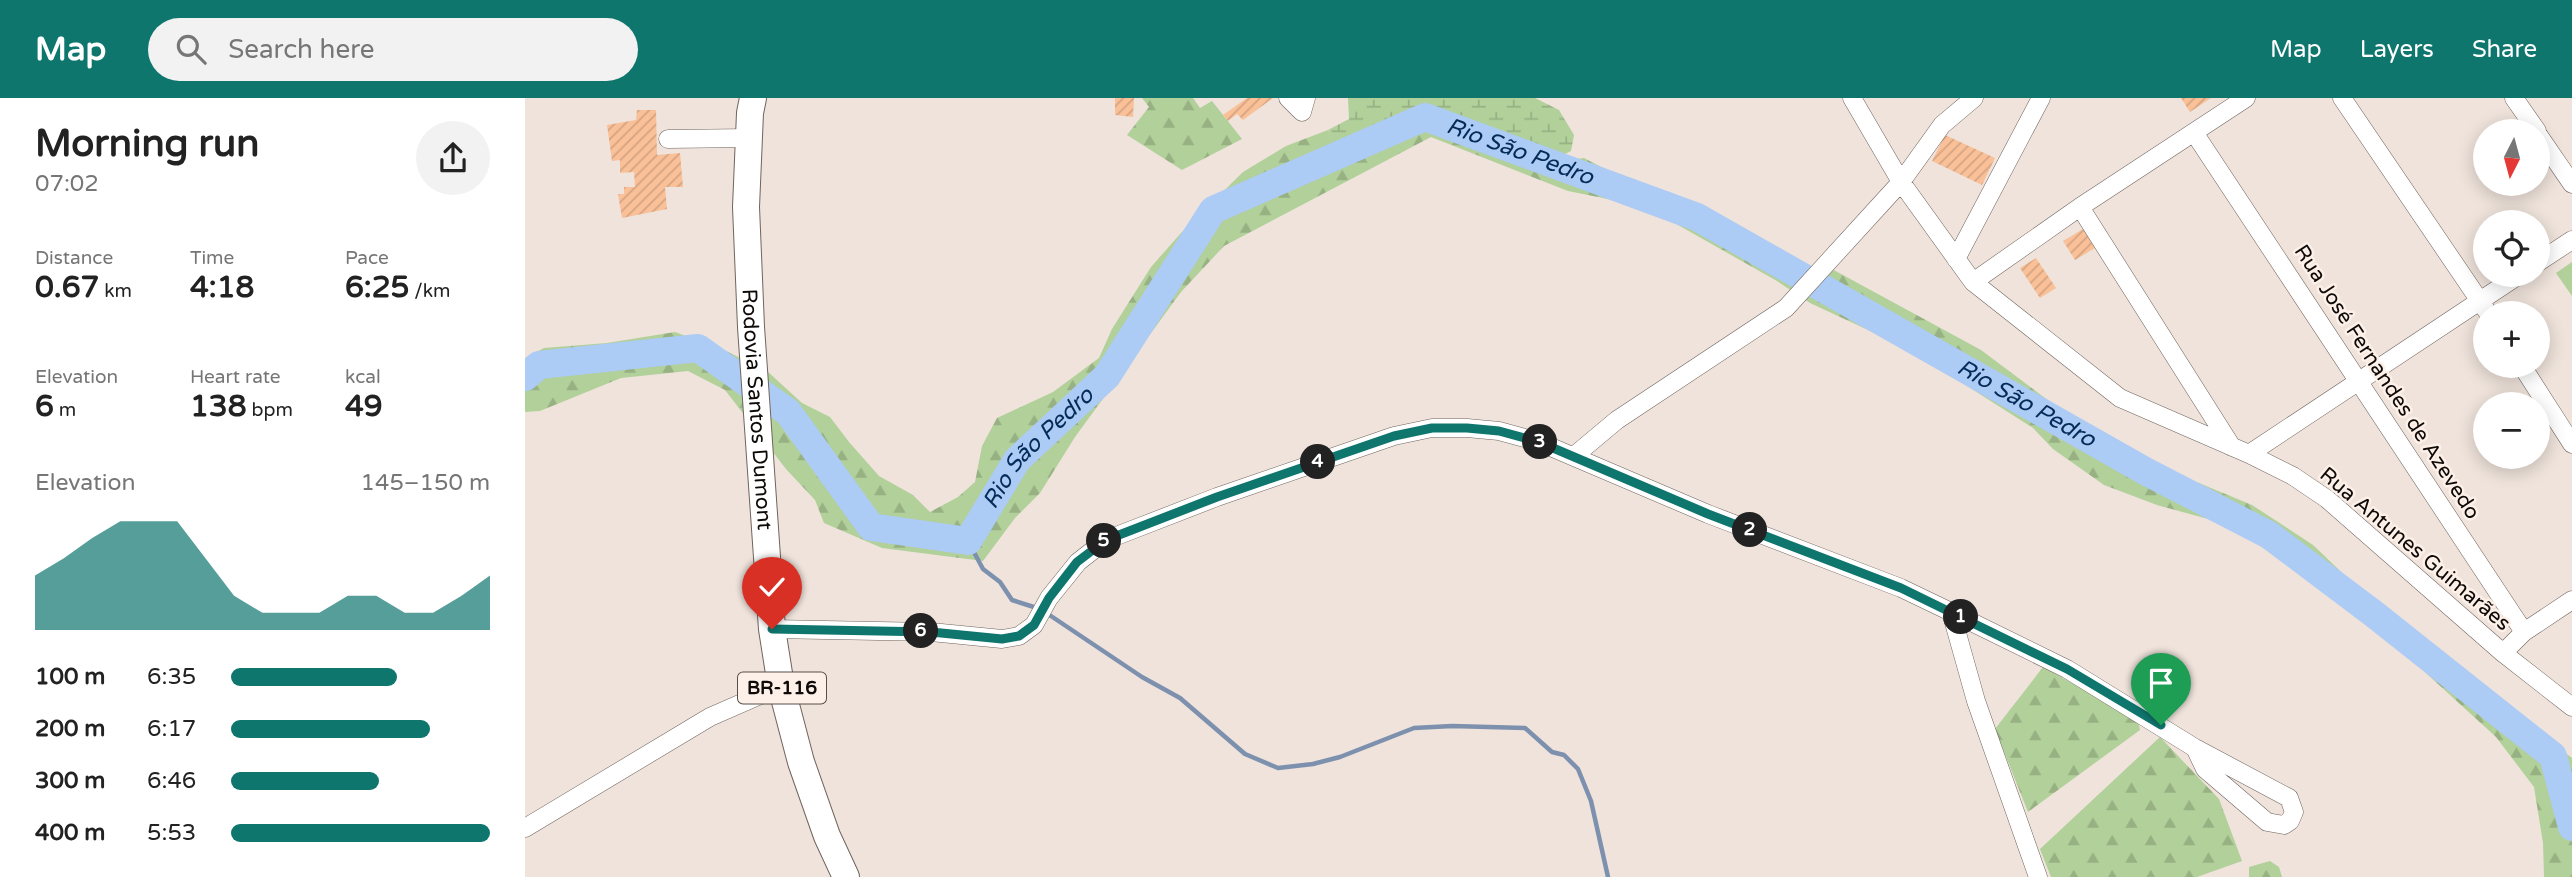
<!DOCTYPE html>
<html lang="en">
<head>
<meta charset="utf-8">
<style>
	:root { --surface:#fff; --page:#f2f2f2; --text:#222; --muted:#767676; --accent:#0f766e }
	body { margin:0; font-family:"Varela Round",sans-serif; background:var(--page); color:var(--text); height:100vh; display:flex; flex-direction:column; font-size:26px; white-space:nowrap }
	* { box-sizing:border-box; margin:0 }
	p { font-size:23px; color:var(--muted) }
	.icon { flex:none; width:38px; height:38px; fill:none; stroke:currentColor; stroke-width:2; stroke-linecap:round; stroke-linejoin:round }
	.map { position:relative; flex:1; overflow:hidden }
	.side { display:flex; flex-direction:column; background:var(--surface); width:525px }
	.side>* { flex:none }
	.needle { width:46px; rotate:186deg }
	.controls { position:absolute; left:1948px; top:21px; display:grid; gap:14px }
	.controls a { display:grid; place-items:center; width:77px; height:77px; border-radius:50%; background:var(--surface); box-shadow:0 4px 18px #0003; font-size:35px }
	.pin { position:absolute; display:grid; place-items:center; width:60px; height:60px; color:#fff; margin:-72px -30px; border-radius:50% 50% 50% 0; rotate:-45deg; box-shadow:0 0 7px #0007 }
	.pin .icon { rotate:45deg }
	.km { position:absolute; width:35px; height:35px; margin:-18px; border-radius:50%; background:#222; color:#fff; font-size:19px; line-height:35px; text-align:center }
	.round { display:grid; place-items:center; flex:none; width:74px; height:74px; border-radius:37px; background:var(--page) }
	.summary { display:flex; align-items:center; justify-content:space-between; height:119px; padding:0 35px }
	h1 { font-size:38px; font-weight:700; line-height:52px }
	.figures { display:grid; grid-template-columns:repeat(3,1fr); gap:10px; height:119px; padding:7px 35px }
	.figures div { display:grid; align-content:center }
	.figures b { font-size:30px; font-weight:700 }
	.figures small { font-size:19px; font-weight:400 }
	.figures p { font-size:19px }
	.chart { height:196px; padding:14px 35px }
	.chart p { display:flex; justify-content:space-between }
	.chart svg { width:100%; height:126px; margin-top:7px; fill:var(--accent); opacity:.7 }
	ul { padding:0 35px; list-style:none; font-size:23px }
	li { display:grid; grid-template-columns:112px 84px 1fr; align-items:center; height:52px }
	li i { height:18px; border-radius:9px; background:var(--accent) }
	header { display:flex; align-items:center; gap:42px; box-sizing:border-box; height:98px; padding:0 35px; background:var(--accent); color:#fff }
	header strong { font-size:33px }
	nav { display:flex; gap:38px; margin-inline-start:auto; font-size:24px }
	.search { width:490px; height:63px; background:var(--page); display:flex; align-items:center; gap:18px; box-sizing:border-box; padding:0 24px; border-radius:38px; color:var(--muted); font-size:26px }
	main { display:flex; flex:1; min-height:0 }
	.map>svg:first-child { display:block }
	.forest { fill:url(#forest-firs) }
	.wetland { fill:url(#wetland-marsh) }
	.garden { fill:#b1d09a }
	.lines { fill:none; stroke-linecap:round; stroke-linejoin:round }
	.stream { stroke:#7d91ae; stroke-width:4.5 }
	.river { stroke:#accbf5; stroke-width:28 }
	.building { fill:url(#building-hatch) }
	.minor-casing { stroke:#6f645d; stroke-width:19 }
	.highway-casing { stroke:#6f645d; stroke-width:28 }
	.minor { stroke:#fff; stroke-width:18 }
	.highway { stroke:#fff; stroke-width:26 }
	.route-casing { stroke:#fff; stroke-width:14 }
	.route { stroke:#0f766e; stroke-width:9 }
	.labels { text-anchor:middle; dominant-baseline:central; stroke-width:5; stroke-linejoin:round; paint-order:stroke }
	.shield { fill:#fdf0e8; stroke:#564f4b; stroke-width:2 }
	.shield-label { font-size:19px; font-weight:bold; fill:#0e0a08 }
	.street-label { font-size:21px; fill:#0e0a08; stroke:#fdf0e8 }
	.water-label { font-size:23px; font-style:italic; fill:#042a57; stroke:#fdf0e8 }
</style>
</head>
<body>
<header>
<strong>Map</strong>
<div class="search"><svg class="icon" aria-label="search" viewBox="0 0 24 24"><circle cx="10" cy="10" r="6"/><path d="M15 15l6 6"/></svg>Search here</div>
<nav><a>Map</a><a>Layers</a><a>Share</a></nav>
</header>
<main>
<section class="side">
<div class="summary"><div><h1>Morning run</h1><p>07:02</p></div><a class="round"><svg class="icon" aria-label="share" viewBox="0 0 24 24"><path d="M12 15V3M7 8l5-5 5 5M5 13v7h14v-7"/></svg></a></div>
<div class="figures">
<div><p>Distance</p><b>0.67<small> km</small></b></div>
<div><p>Time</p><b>4:18</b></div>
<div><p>Pace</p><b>6:25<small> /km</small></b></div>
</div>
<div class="figures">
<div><p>Elevation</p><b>6<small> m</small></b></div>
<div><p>Heart rate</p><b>138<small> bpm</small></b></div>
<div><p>kcal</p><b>49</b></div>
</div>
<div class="chart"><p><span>Elevation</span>145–150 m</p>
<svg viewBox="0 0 160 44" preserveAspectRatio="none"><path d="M0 44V25L10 19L20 12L30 6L40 6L50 6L60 19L70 32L80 38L90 38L100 38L110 32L120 32L130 38L140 38L150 32L160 25V44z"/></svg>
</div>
<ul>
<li><b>100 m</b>6:35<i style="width:64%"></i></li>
<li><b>200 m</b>6:17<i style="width:77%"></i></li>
<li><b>300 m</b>6:46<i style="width:57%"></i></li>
<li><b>400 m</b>5:53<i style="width:100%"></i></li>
</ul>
</section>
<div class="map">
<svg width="2047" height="779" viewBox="0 0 2047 779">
	<defs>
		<pattern id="forest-firs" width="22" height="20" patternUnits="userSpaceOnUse" patternTransform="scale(1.75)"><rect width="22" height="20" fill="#b1d09a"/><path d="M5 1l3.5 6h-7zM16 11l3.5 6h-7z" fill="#97b183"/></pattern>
		<pattern id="wetland-marsh" width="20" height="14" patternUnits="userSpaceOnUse" patternTransform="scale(1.75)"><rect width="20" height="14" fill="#b1d09a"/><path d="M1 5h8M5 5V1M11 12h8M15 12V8" fill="none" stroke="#97b183"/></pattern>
		<pattern id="building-hatch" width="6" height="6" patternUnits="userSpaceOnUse" patternTransform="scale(1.75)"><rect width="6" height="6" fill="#fac098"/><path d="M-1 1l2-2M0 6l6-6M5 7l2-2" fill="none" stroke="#d5a482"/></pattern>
	</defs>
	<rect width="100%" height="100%" fill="#efe3db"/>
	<!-- forest -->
	<path class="forest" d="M 617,0 L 668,0 L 675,10 L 687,3 L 717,41 L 657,72 L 602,37 L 624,9 Z
		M 900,19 L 1023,65 L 1059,60 L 1172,119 L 1293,188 L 1305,170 L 1456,252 L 1569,337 L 1657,378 L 1727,407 L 1788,447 L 1832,489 L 1948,586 L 2047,660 L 2047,779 L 2019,779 L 2018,745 L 2009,689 L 1971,639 L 1855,533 L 1782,482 L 1754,450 L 1683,421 L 1632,407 L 1579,387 L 1528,351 L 1508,330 L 1384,251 L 1285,205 L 1252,183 L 1146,123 L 1098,104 L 1043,93 L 906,39 L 699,148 L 656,194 L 550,339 L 515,395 L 490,420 L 458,463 L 357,450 L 299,425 L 290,402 L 261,371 L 200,292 L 163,273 L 96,280 L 15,313 L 0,314 L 0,260 L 19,250 L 82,245 L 150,234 L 203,254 L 242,273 L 277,305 L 305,319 L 324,344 L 354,378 L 388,397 L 405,414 L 433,399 L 450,384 L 457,348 L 472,320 L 528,294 L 574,260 L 587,231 L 626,169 L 656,135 L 718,74 L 761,48 L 803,32 L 813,58 Z
		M 1518,569 L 1613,622 L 1615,632 L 1503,714 L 1470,631 Z
		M 1635,639 L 1694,701 L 1717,763 L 1672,779 L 1526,779 L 1515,751 Z
		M 1745,763 L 1754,769 L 1757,779 L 1724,779 L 1724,769 Z"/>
	<!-- wetland -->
	<path class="wetland" d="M 823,0 L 1010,0 L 1034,12 L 1049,37 L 1046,53 L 1023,65 L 900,20 L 812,58 L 803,32 L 824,21 Z"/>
	<!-- garden -->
	<path class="garden" d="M 2047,164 L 2047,198 L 2031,175 Z"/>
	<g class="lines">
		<!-- stream -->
		<path class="stream" d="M 443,443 L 458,471 L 475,484 L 487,502 L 512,510
			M 520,514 L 617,579 L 655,600 L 720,656 L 753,670 L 788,666 L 815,659 L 889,630 L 927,628 L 1000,630 L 1027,654 L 1039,657 L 1053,671 L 1066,703 L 1083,779"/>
		<!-- river -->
		<path class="river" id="s1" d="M 0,279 L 14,267 L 173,250 L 263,314 L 346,429 L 443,443 L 492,362 L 582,278 L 688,112 L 900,19 L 1172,119 L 1620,373 L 1744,437 L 1849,516 L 2028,658 L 2047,729"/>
	</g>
	<!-- building -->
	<path class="building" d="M 590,0 L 609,0 L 608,19 L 590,17 Z
		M 722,0 L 748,0 L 718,22 L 712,16 L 703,23 L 698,17 Z
		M 1656,0 L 1686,0 L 1665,14 Z
		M 112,12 L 131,12 L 132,57 L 155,55 L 158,89 L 140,89 L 142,111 L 97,120 L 93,96 L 99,96 L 99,89 L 110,89 L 109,74 L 95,75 L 95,62 L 87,63 L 82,27 L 111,22 Z
		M 1420,37 L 1470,60 L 1457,87 L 1407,63 Z
		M 1558,131 L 1570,150 L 1550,162 L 1538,143 Z
		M 1511,160 L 1531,190 L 1515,200 L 1495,170 Z"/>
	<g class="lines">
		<!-- minor casing -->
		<g class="minor-casing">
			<path id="minor" d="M 763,0 L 777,14 L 781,0
				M 1327,0 L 1376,84 L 1448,184 L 1595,300 L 1724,356 L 1768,378 L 1802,401 L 1978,555 L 2047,609
				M 1817,0 L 1963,215
				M 1989,0 L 2012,33
				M 2012,35 L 2047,86
				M 1670,36 L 1999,534 L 1978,555
				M 143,41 L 224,40
				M 1555,109 L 1707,349
				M 1431,161 L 1516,0
				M 2012,165 L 2047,142
				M 1448,184 L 1555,109 L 1721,0
				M 1997,268 L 2047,346
				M 1724,356 L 1994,177
				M 1049,358 L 1092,322 L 1261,210 L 1376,84 L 1417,27 L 1449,0
				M 1426,514 L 1542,571 L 1670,650 L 1764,700 L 1769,714 L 1765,723 L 1759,727 L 1742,724 L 1680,671 L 1670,650
				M 247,531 L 406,534 L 477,541 L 494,538 L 509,527 L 524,500 L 553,464 L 581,442 L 692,399 L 869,338 L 907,330 L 942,330 L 974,333 L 1014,344 L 1183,416 L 1376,490 L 1426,514 L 1451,603 L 1513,779
				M 1999,534 L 2047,502
				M 0,730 L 185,619 L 256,588"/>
		</g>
		<!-- highway casing -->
		<g class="highway-casing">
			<g id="highway">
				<path id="s2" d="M 228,0 L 225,15 L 221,109 L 226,229 L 247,531 L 256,588 L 276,664 L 302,738 L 321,779"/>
			</g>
		</g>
		<!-- minor -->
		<use href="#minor" class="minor"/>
		<!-- highway -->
		<use href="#highway" class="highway"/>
	</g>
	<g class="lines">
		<!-- route casing -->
		<g class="route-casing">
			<path id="route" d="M 247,531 L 406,534 L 477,541 L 494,538 L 509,527 L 524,500 L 552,464 L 581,442 L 692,399 L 869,338 L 907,330 L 942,330 L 974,333 L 1014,344 L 1183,416 L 1376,490 L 1542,571 L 1636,627"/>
		</g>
		<!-- route -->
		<use href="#route" class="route"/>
	</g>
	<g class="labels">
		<!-- shield labels -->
		<rect class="shield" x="213" y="574.5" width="88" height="31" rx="5"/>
		<g class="shield-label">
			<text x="257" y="590">BR-116</text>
		</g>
		<!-- street labels -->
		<g class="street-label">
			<text transform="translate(1862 284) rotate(57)">Rua José Fernandes de Azevedo</text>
			<text stroke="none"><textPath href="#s2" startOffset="312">Rodovia Santos Dumont</textPath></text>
			<text transform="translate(1890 451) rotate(40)">Rua Antunes Guimarães</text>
		</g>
		<!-- water labels -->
		<g class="water-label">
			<text stroke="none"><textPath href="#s1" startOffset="1276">Rio São Pedro</textPath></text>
			<text stroke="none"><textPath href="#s1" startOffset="1843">Rio São Pedro</textPath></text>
			<text stroke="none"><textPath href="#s1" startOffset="646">Rio São Pedro</textPath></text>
		</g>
	</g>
</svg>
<div class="controls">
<a><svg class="needle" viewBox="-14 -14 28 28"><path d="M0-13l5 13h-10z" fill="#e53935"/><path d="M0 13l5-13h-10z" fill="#767676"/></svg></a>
<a><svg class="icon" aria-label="locate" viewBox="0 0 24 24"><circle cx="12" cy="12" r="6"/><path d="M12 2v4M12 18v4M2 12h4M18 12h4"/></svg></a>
<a>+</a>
<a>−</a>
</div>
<div class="pin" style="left:1636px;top:627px;background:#1e9e55"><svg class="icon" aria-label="arrive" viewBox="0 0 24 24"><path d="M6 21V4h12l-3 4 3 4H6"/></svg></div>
<div class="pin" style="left:247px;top:531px;background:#d93025"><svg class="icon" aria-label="check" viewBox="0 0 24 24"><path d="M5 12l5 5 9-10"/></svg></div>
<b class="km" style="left:1436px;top:519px">1</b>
<b class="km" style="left:1225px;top:432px">2</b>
<b class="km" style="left:1015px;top:344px">3</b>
<b class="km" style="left:793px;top:364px">4</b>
<b class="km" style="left:579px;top:443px">5</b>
<b class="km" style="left:396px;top:533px">6</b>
</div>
</main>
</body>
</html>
